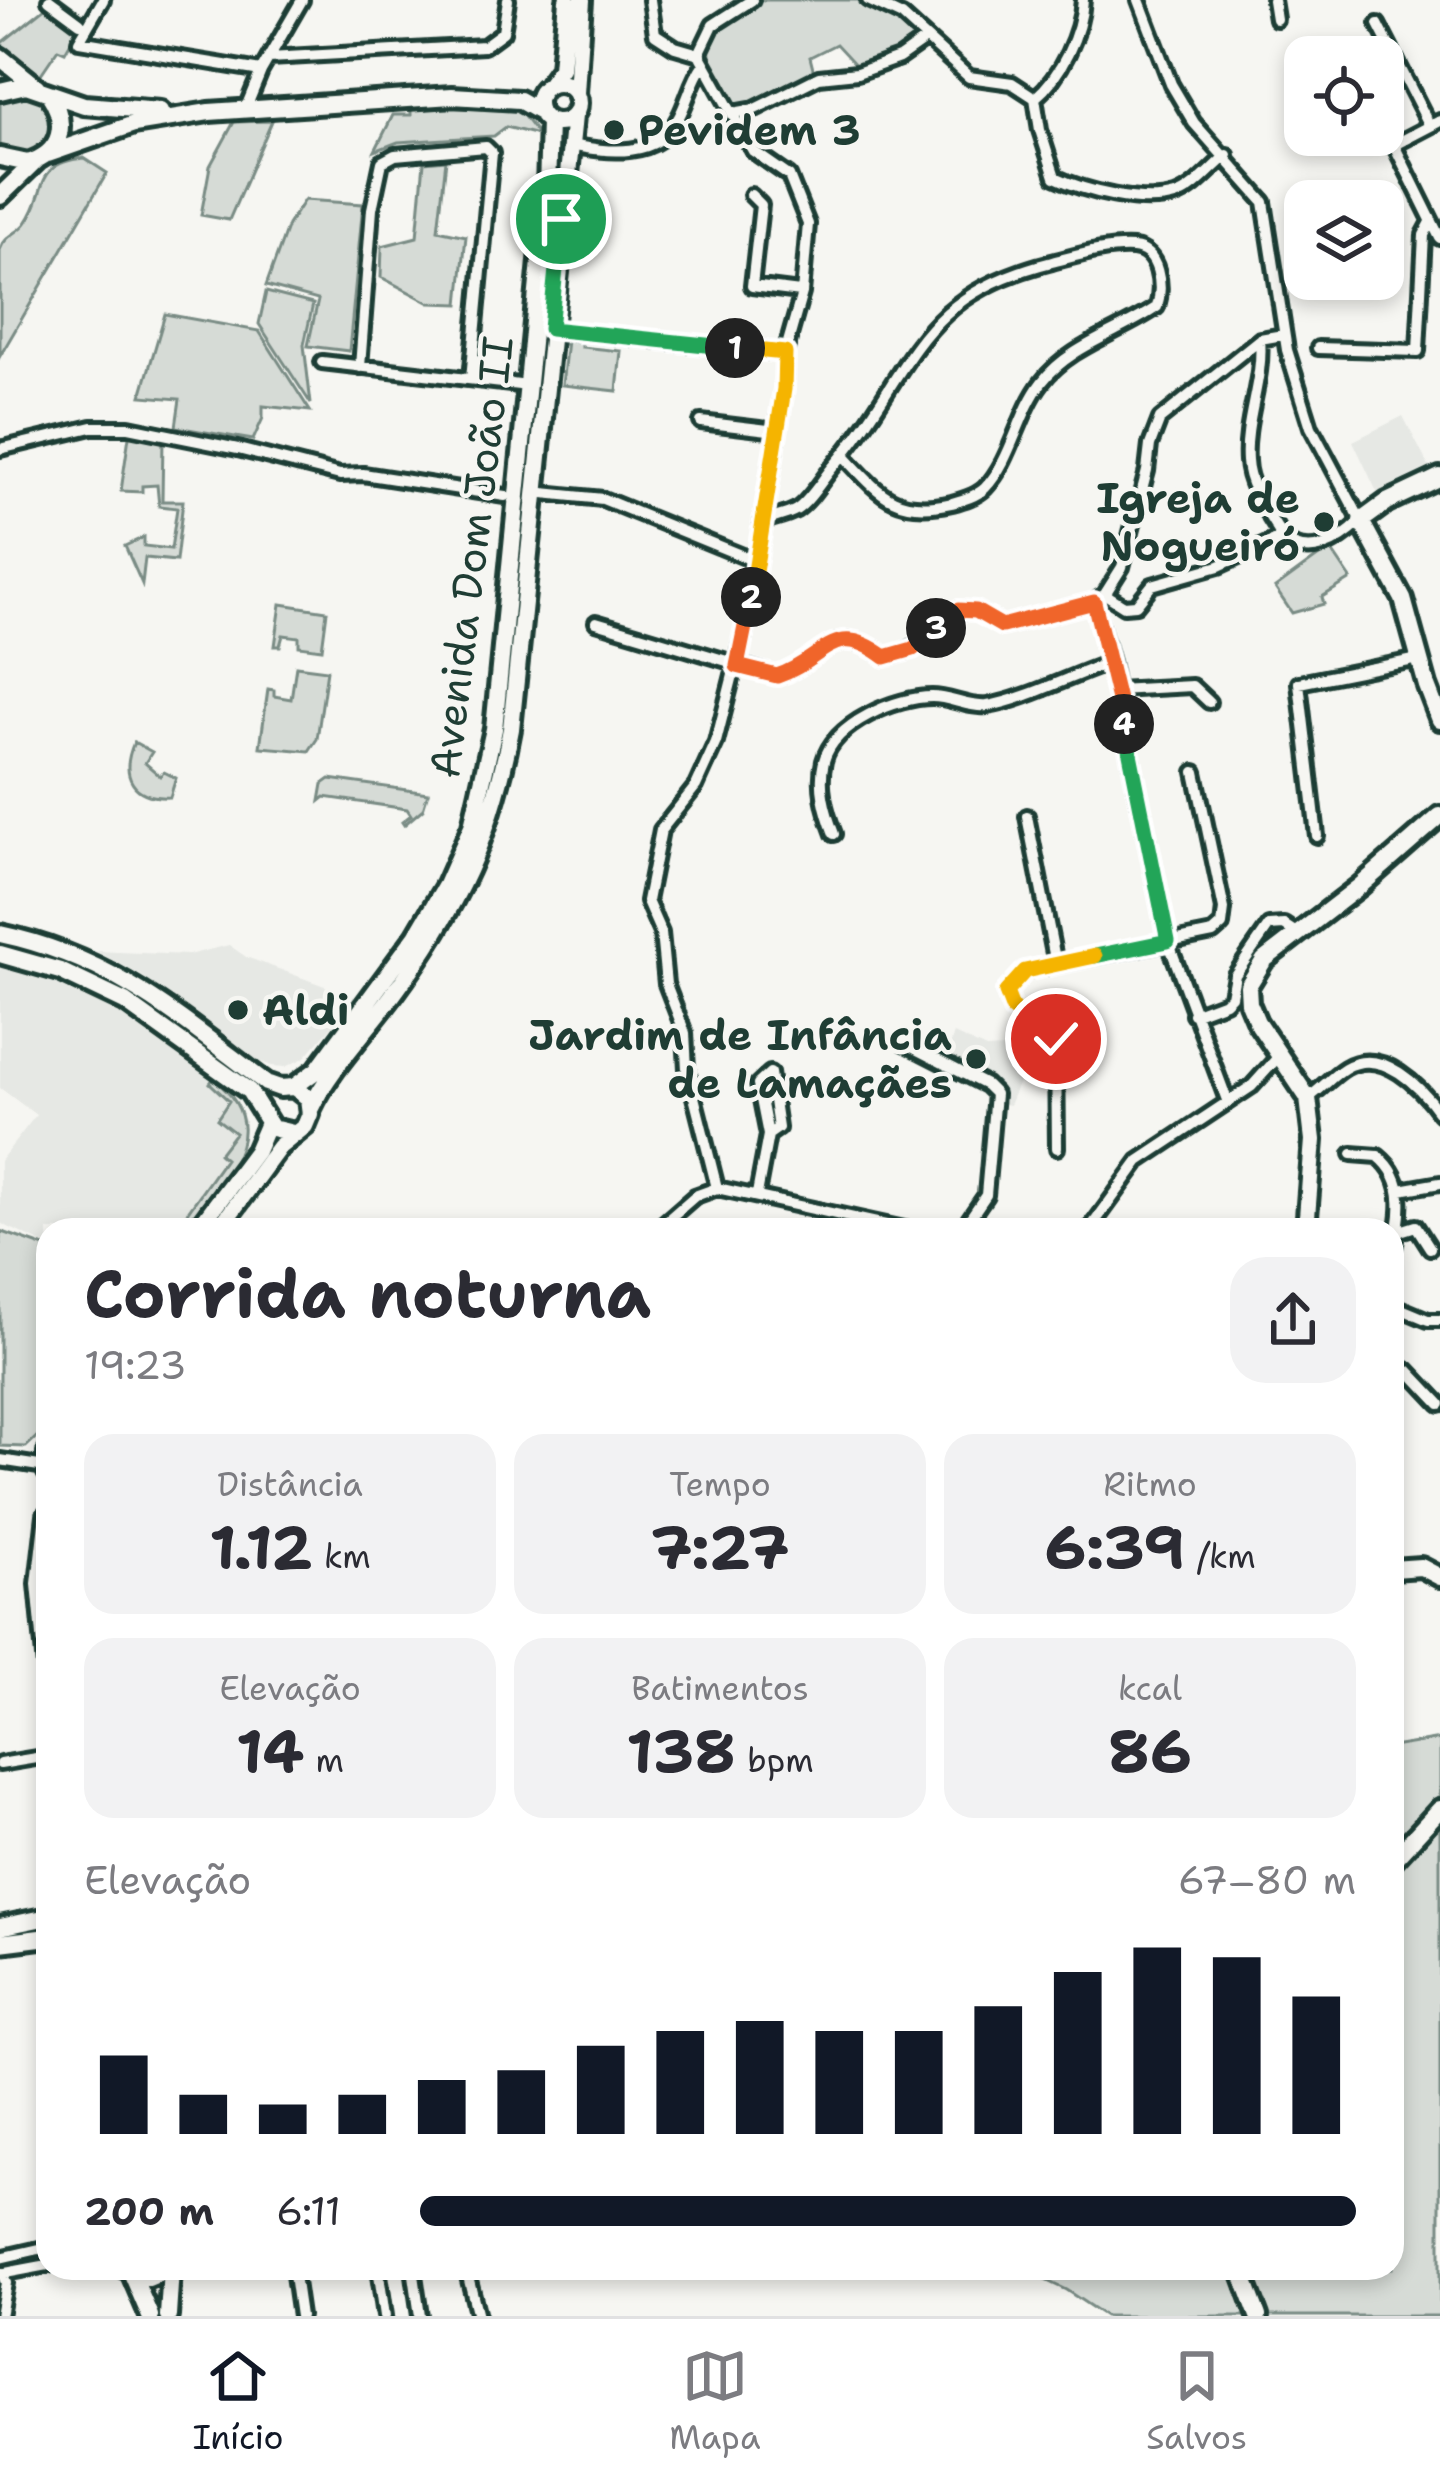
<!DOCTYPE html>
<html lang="pt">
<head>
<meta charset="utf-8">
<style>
	:root { --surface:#fff; --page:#f2f2f3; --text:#2b2b33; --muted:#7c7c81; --line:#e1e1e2; --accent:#111827 }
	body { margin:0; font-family:"Shantell Sans",sans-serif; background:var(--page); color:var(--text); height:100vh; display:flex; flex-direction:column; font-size:45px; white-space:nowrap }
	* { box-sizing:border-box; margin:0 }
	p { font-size:39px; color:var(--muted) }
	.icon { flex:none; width:66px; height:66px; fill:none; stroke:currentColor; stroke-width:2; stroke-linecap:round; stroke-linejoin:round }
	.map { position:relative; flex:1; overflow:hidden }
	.details { position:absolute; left:36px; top:1218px; width:1368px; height:1062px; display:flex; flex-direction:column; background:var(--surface); border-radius:36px; box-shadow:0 6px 18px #0003 }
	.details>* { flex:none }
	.controls { position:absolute; left:1284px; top:36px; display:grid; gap:24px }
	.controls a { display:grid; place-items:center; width:120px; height:120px; border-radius:24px; background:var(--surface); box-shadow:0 6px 18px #0003; font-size:60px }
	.pin { position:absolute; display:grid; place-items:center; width:102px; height:102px; color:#fff; margin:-51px; border:6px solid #fff; border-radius:50%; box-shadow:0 3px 12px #0007 }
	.km { position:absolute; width:60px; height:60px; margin:-30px; border-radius:50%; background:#222; color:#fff; font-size:33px; line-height:60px; text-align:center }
	.round { display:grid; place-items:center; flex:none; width:126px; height:126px; border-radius:36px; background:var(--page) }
	.head { display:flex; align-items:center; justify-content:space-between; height:204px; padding:0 48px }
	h1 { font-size:66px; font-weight:700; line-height:90px }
	.stats { display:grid; grid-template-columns:repeat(3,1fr); gap:18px; height:204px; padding:12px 48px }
	.stats div { display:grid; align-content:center; border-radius:30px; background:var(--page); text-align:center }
	.stats b { font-size:60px; font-weight:700 }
	.stats small { font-size:33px; font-weight:400 }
	.stats p { font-size:33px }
	.chart { height:336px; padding:24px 48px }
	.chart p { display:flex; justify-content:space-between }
	.chart svg { width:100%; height:216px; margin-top:12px; stroke:var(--accent); stroke-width:6 }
	ul { padding:0 48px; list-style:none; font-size:39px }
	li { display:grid; grid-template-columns:192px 144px 1fr; align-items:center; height:90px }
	li i { height:30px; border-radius:15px; background:var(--accent) }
	.menu { display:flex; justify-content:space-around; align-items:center; height:168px; border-top:3px solid var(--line); background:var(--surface); font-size:33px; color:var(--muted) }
	.menu a { display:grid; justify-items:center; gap:6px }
	.menu .selected { color:var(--accent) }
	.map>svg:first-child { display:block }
	.built { fill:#e6e8e4 }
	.green { fill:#d6dbd6; stroke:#7a8c85; stroke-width:3 }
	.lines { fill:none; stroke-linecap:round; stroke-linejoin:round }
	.street-casing { stroke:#1f3d34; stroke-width:20 }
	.secondary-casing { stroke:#1f3d34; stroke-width:26 }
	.street { stroke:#f6f6f2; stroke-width:10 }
	.secondary { stroke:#f6f6f2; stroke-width:16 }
	.split-1-casing { stroke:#fff; stroke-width:24 }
	.split-2-casing { stroke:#fff; stroke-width:24 }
	.split-3-casing { stroke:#fff; stroke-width:24 }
	.split-4-casing { stroke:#fff; stroke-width:24 }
	.split-5-casing { stroke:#fff; stroke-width:24 }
	.split-6-casing { stroke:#fff; stroke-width:24 }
	.split-1 { stroke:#22a559; stroke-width:15 }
	.split-2 { stroke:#f5b400; stroke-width:15 }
	.split-3 { stroke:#f0652b; stroke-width:15 }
	.split-4 { stroke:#f0652b; stroke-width:15 }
	.split-5 { stroke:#22a559; stroke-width:15 }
	.split-6 { stroke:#f5b400; stroke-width:15 }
	.poi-dot { fill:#1f3d34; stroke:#f6f6f2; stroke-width:4.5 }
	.labels { text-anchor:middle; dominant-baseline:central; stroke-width:9; stroke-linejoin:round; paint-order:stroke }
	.poi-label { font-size:42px; font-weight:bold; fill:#1f3d34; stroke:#f6f6f2; text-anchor:start }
	.street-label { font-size:42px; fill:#1f3d34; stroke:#f6f6f2 }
</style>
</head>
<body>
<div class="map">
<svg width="1440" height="2316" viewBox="0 0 1440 2316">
	<rect width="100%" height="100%" fill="#f6f6f2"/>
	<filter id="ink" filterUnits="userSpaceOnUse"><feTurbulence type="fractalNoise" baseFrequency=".00833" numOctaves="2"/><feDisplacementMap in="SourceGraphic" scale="24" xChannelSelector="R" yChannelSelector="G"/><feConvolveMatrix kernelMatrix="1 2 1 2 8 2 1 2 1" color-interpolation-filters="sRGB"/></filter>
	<g filter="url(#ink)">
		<!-- built -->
		<path class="built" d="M 1403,416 L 1429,467 L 1377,492 L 1353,441 Z
			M 229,945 L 246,957 L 357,998 L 304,1058 L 285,1067 L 272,1066 L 255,1060 L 142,976 L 96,951 L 188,955 Z
			M 0,963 L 54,978 L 116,1007 L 237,1100 L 245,1121 L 236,1157 L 185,1230 L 48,1230 L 48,1246 L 0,1223 L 0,1161 L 36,1115 L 0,1088 Z
			M 954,1034 L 986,1049 L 1004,1048 L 1011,1071 L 1022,1075 L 1009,1105 L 991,1101 L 940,1070 Z"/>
		<!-- green -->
		<path class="green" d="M 762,0 L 860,0 L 910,29 L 916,43 L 910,50 L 860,70 L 836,44 L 810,57 L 815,77 L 799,80 L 789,89 L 737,108 C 727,99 723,88 717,76 C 694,33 727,17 762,0 Z
			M 48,6 L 78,29 L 65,52 L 58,49 L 39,77 L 4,53 L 0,44 Z
			M 26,92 C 62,103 61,148 23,155 L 0,146 L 0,102 Z
			M 495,107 L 520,111 L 538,135 L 506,127 L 494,136 L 398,142 L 375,151 L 393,115 L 411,115 L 411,109 Z
			M 272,121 L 229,220 L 201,215 L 210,166 L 234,122 Z
			M 84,158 L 107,173 L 0,356 C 0,334 0,267 0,250 C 4,236 19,233 26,223 C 49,191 32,163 84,158 Z
			M 446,160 L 438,230 L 466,236 L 459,304 L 430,303 L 381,277 L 382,246 L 417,237 L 424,162 Z
			M 304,200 L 363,204 L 349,351 L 308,346 L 318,300 L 266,286 L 288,225 Z
			M 266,292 L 313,304 L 304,345 L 311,404 L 259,324 Z
			M 165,314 L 259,331 L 310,411 L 263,406 L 263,418 L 253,440 L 176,427 L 180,399 L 141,396 Z
			M 567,340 L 581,341 L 581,347 L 621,351 L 617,391 L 562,385 Z
			M 133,433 L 163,438 L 162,501 L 183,501 L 176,561 L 145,558 L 142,584 L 125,546 L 144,537 L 144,546 L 171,549 L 177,508 L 159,506 L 157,485 L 142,486 L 142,492 L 121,491 L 129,436 Z
			M 1330,548 L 1351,579 L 1322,597 L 1324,604 L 1292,613 L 1275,588 Z
			M 281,604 L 327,611 L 322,649 L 299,646 L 299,637 L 283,635 L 280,646 L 275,646 Z
			M 296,666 L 327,670 L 317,739 L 309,751 L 260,747 L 268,689 L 274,690 L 274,696 L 291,699 Z
			M 134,742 L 152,752 L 145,763 L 160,776 L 164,772 L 176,778 L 170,797 C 133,799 119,777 134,742 Z
			M 330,779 L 428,793 L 423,809 L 404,825 L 402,822 L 411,815 L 407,809 L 325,797 L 320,801 L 323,784 Z
			M 213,1079 C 279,1128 222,1181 185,1230 L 175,1230 L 225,1159 L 219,1154 L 235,1133 L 217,1119 L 229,1101 L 210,1083 Z
			M 0,1231 L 48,1248 L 48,1426 L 26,1447 L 0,1446 Z
			M 1440,1739 L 1440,2316 L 1105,2316 L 1066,2290 L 1020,2268 L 1392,2268 L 1392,1747 Z"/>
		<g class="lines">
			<!-- street casing -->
			<g class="street-casing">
				<path id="street" d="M 49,0 L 80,23
					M 103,0 L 79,41 L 261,71
					M 650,0 L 655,34 L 675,47 L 699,54 L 753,151 L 789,176 L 808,224 L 802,293 L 785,353 L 784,389 L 749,612 L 716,742 L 696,786 L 661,830 L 647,901 L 661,933 L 666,984 L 685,1033 L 687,1069 L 717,1188
					M 868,0 L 902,16 L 969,77 L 1012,83 L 1035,98
					M 1273,0 L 1276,19
					M 1378,24 L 1430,126
					M 699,54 L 713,25 L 752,0
					M 269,58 L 484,46 L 503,32 L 508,0
					M 1035,98 L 1040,130 L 1055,177 C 1084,191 1143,206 1175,196 C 1194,190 1211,168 1227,155
					M 1035,98 C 1061,76 1081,34 1083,0
					M 245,110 L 261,71 L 302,0
					M 733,113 L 755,109 L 819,77 L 857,73 L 899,58 L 926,39
					M 1440,121 L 1394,145 L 1440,238
					M 569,145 C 608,152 658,160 679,117 C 688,100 692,80 703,65
					M 751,195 L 761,205 L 752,286 L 800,292
					M 550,330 L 785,353
					M 1260,339 C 1264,380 1244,420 1247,461 C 1248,488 1269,514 1282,537
					M 1318,348 L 1418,351 L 1424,235 L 1431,222
					M 322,362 L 528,386
					M 360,367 L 372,209 L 382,162 L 395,155 L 486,147 L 492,153 L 471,379
					M 701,422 L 777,431
					M 0,449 L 92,427 L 129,427 L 238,449 L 340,475 L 363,474 L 505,496
					M 543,493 L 603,499 L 755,561
					M 762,522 C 772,518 787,515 796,510 C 809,502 822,480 832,468 C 914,373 911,297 1052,262 C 1076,256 1108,246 1133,248 C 1160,250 1163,287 1157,307 C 1121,332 1069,346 1042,382 C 1018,413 1012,460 985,488 C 977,496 963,500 952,503 C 895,516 880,494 843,455
					M 1105,594 L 1124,606 L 1136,605 L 1152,585 L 1219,566 L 1282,537 C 1307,561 1339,543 1361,521 L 1311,427 L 1287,350 L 1264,202 L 1194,123 L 1171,84 L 1139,0
					M 1094,602 L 1111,662 L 1168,941 L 1227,1100
					M 596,622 L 777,676 C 824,661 833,617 885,657 C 916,653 935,629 958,610 L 977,611 L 1002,626 L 1094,602 L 1105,594 L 1122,567 L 1147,471 L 1150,445 L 1160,419 L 1260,339 L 1283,335
					M 1116,690 L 1192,686 L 1209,702
					M 1027,816 L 1056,964
					M 834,834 C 825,811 818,786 824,761 C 834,723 897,697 932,697 C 951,697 968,708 987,706 C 1022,701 1075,674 1111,662
					M 1317,836 L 1299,683 L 1419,659
					M 1193,1014 L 1225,1002 L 1231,996 L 1235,975 L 1269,926 L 1284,925 L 1296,933
					M 904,1043 L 986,1085 L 995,1094 L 986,1195 L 962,1230
					M 1308,1098 C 1321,1089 1332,1076 1345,1068 C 1382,1046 1421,1087 1440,1114
					M 1057,1148 L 1056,1039 L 1048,1027 L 1013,1010 L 1006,992 L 1025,971 L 1213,933 L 1222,925 L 1224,909 L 1195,772
					M 1352,1154 L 1378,1156 C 1411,1182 1400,1222 1392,1258
					M 1400,1190 L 1440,1183
					M 757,1194 L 768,1135 L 758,1084 L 770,1073 L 778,1128 L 768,1135
					M 656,1230 L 695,1196 L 717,1188 L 909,1230
					M 1089,1230 L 1139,1161 L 1252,1086 L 1279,1056
					M 1397,1232 L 1416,1226 L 1430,1248
					M 1392,1305 L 1428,1320 L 1440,1320
					M 1392,1363 L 1408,1370 L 1440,1404
					M 0,1460 L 46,1467
					M 0,1764 L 48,1756
					M 0,2258 L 48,2247
					M 293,2268 L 300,2316
					M 378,2268 L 385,2316
					M 413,2268 L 420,2316
					M 466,2268 L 478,2316
					M 0,2274 L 48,2265
					M 0,2316 L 6,2283 L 2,2273"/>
			</g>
			<!-- secondary casing -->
			<g class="secondary-casing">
				<path id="secondary" d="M 0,57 L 37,87
					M538 103a20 20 0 1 1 40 0a20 20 0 1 1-40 0Z
					M 548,86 L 561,68 L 567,0
					M 0,91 L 26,85 L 84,105 L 160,111
					M 576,93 L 582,0
					M 48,154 L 134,124 L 209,112 L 452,96 L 519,100 L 540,112
					M 0,157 L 28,163 C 63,152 68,123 49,94
					M 0,196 L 37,160
					M 1440,477 L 1387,502 L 1361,521 L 1403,599 L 1427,686 L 1440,720
					M 0,934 C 113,958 177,1016 266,1083 L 280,1088 L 294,1087 L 308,1098 L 310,1114 L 305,1126 L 279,1147 L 218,1230
					M 0,954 L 60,971 L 125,1002 L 249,1091 L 272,1128 L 293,1133
					M 294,1087 L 317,1070 L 416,936 L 446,885 L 472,826 L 494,729 L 547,190 L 549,121
					M 311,1108 C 328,1071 367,1030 392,996 C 456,910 492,835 511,729 L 574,116
					M 197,1230 L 256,1151 L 268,1123
					M 1306,1230 L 1313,1140 L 1308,1098 L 1257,1022 L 1249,1003 L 1248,986 L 1264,960 L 1360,886 L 1440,816
					M 48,1453 L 48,1472
					M 48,1515 L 40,1584 L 48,1667
					M 1392,1569 L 1421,1567 L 1440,1577
					M 1392,1861 L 1440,1809
					M 0,1927 L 48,1917
					M 0,1943 L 48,1937
					M 124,2268 L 148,2278 L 172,2268
					M 1240,2268 L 1258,2316
					M 132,2274 L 150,2316
					M 168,2316 L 171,2269"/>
			</g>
			<!-- street -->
			<use href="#street" class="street"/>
			<!-- secondary -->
			<use href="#secondary" class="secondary"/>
		</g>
	</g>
	<g class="lines" filter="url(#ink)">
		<!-- split-1 casing -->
		<g class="split-1-casing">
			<path id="split-1" d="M 561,219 L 550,329 L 735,348"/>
		</g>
		<!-- split-2 casing -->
		<g class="split-2-casing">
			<path id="split-2" d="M 735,348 L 785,353 L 784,389 L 751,597"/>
		</g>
		<!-- split-3 casing -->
		<g class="split-3-casing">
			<path id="split-3" d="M 751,597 L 737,666 L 777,676 C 824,661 833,617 885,657 L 913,649 L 936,628"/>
		</g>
		<!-- split-4 casing -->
		<g class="split-4-casing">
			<path id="split-4" d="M 936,628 L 958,610 L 976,611 L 1002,626 L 1094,602 L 1124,724"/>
		</g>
		<!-- split-5 casing -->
		<g class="split-5-casing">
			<path id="split-5" d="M 1095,956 L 1168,941 L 1124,724"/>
		</g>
		<!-- split-6 casing -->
		<g class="split-6-casing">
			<path id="split-6" d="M 1056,1039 L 1048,1028 L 1013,1010 L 1006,992 L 1025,971 L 1095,956"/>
		</g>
		<!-- split-1 -->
		<use href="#split-1" class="split-1"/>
		<!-- split-2 -->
		<use href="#split-2" class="split-2"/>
		<!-- split-3 -->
		<use href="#split-3" class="split-3"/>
		<!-- split-4 -->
		<use href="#split-4" class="split-4"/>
		<!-- split-5 -->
		<use href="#split-5" class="split-5"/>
		<!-- split-6 -->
		<use href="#split-6" class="split-6"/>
	</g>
	<!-- markers -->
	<g class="poi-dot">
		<circle cx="614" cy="130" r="12"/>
		<circle cx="1324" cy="522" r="12"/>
		<circle cx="238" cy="1010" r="12"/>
		<circle cx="976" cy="1059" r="12"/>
	</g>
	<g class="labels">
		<!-- poi labels -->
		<g class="poi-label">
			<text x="638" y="130">Pevidem 3</text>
			<text x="1300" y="498" text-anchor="end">Igreja de<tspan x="1300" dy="48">Nogueiró</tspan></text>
			<text x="262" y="1010">Aldi</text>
			<text x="952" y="1035" text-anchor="end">Jardim de Infância<tspan x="952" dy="48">de Lamaçães</tspan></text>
		</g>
		<!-- street labels -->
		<g class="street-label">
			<text transform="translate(471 557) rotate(-83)">Avenida Dom João II</text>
		</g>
	</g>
</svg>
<div class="controls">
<a><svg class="icon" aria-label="locate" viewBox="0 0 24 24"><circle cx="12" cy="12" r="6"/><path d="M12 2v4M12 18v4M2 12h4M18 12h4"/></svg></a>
<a><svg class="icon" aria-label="layers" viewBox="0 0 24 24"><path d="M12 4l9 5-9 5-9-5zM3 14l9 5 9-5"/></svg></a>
</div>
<div class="pin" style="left:561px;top:219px;background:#1e9e55"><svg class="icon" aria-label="arrive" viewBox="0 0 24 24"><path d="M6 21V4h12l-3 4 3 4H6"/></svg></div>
<div class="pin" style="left:1056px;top:1039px;background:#d93025"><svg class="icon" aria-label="check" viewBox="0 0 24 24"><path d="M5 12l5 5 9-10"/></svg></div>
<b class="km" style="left:735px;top:348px">1</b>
<b class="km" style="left:751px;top:597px">2</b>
<b class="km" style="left:936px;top:628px">3</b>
<b class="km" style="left:1124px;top:724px">4</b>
<section class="details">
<div class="head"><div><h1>Corrida noturna</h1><p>19:23</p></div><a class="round"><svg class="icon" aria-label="share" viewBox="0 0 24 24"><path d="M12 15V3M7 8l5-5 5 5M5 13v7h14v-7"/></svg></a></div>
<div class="stats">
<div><p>Distância</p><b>1.12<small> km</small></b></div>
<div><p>Tempo</p><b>7:27</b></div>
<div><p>Ritmo</p><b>6:39<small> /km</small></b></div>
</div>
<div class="stats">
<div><p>Elevação</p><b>14<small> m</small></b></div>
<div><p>Batimentos</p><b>138<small> bpm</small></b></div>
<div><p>kcal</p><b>86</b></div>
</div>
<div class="chart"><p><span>Elevação</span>67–80 m</p>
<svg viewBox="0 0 160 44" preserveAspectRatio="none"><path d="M5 44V28M15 44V36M25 44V38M35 44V36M45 44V33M55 44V31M65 44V26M75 44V23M85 44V21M95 44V23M105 44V23M115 44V18M125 44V11M135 44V6M145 44V8M155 44V16"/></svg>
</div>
<ul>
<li><b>200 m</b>6:11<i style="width:100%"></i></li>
</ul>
</section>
</div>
<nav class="menu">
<a class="selected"><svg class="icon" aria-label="home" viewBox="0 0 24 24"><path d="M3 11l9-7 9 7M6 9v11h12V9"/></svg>Início</a>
<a><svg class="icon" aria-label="map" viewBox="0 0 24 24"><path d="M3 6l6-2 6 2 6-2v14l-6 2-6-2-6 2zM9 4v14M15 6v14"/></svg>Mapa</a>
<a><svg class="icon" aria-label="saved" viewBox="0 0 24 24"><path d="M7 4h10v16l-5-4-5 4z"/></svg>Salvos</a>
</nav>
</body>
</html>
